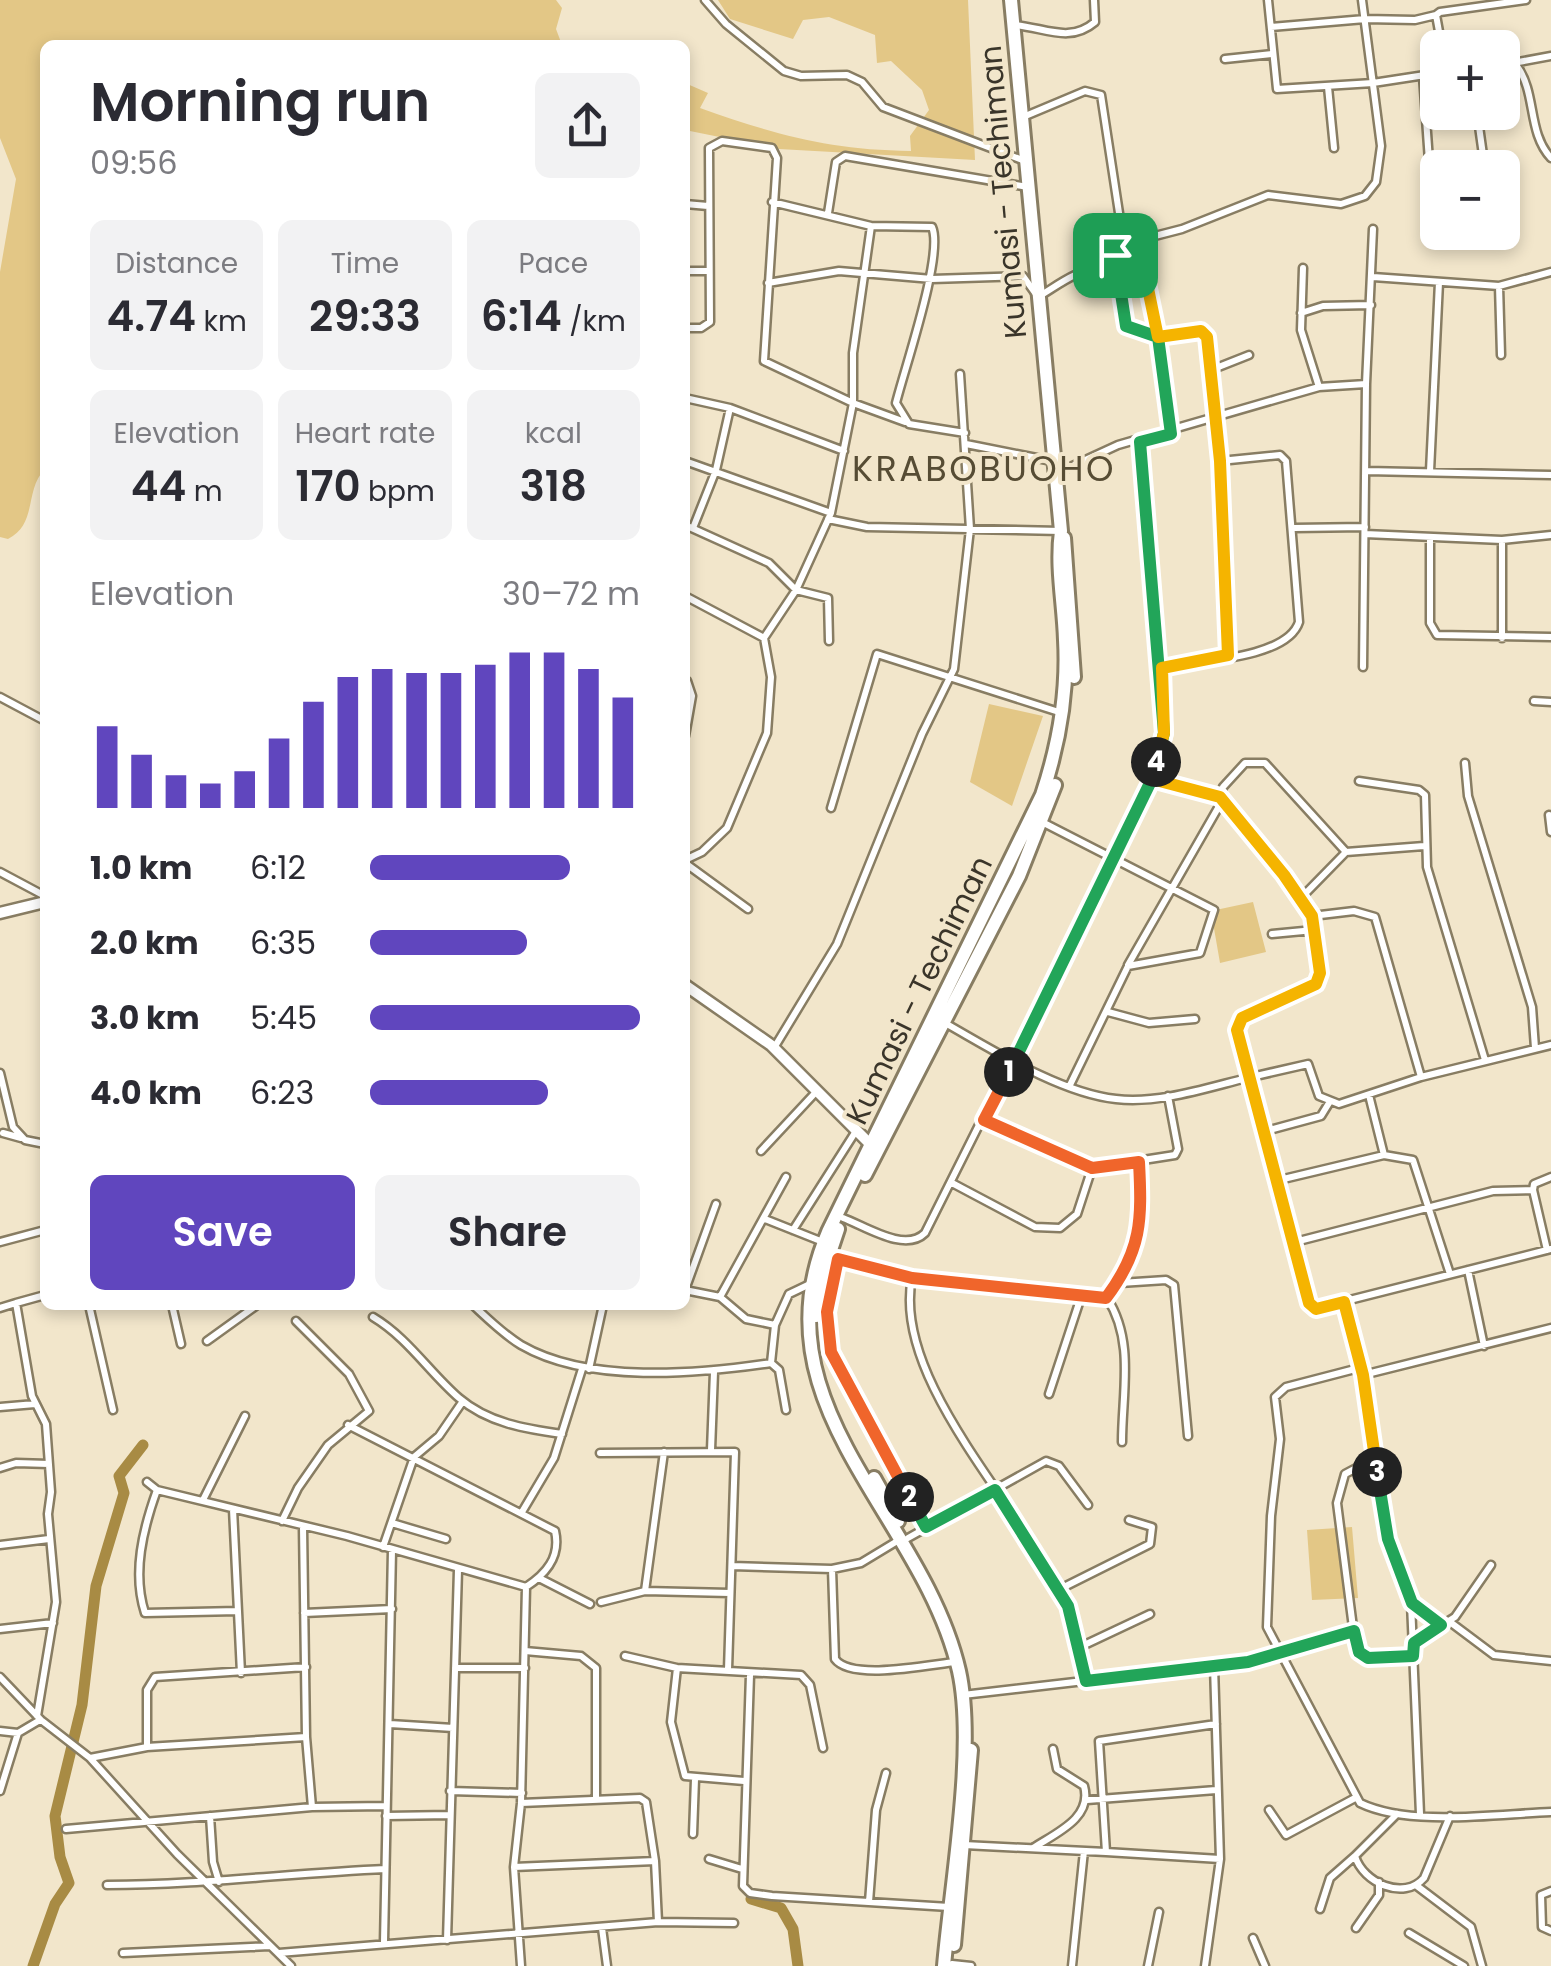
<!DOCTYPE html>
<html lang="en">
<head>
<meta charset="utf-8">
<style>
	:root { --surface:#fff; --page:#f2f2f3; --text:#2b2b33; --muted:#7c7c81; --accent:#6046be }
	body { margin:0; font-family:Poppins,sans-serif; background:var(--page); color:var(--text); height:100vh; display:flex; flex-direction:column; font-size:38px; white-space:nowrap }
	* { box-sizing:border-box; margin:0 }
	p { font-size:32px; color:var(--muted) }
	.icon { flex:none; width:55px; height:55px; fill:none; stroke:currentColor; stroke-width:2; stroke-linecap:round; stroke-linejoin:round }
	.map { position:relative; flex:1; overflow:hidden }
	.sheet { position:absolute; left:40px; top:40px; width:650px; height:1270px; display:flex; flex-direction:column; background:var(--surface); border-radius:15px; box-shadow:0 5px 15px #0003 }
	.sheet>* { flex:none }
	.tools { position:absolute; left:1420px; top:30px; display:grid; gap:20px }
	.tools a { display:grid; place-items:center; width:100px; height:100px; border-radius:15px; background:var(--surface); box-shadow:0 5px 15px #0003; font-size:50px }
	.pin { position:absolute; display:grid; place-items:center; width:85px; height:85px; color:#fff; margin:-42px; border-radius:20px; box-shadow:0 5px 15px #0006 }
	.km { position:absolute; width:50px; height:50px; margin:-25px; border-radius:50%; background:#222; color:#fff; font-size:28px; line-height:50px; text-align:center }
	.round { display:grid; place-items:center; flex:none; width:105px; height:105px; border-radius:15px; background:var(--page) }
	.overview { display:flex; align-items:center; justify-content:space-between; height:170px; padding:0 50px }
	h1 { font-size:55px; font-weight:600; line-height:75px }
	.figures { display:grid; grid-template-columns:repeat(3,1fr); gap:15px; height:170px; padding:10px 50px }
	.figures div { display:grid; align-content:center; border-radius:15px; background:var(--page); text-align:center }
	.figures b { font-size:42px; font-weight:600 }
	.figures small { font-size:28px; font-weight:400 }
	.figures p { font-size:28px }
	.chart { height:280px; padding:20px 50px }
	.chart p { display:flex; justify-content:space-between }
	.chart svg { width:100%; height:180px; margin-top:10px; stroke:var(--accent); stroke-width:6 }
	.action { display:flex; gap:20px; margin-top:auto; padding:20px 50px }
	.action a { flex:1; height:115px; border-radius:15px; background:var(--accent); color:#fff; font-size:40px; font-weight:600; line-height:115px; text-align:center }
	.action a+a { background:var(--page); color:var(--text) }
	ul { padding:0 50px; list-style:none; font-size:32px }
	li { display:grid; grid-template-columns:160px 120px 1fr; align-items:center; height:75px }
	li i { height:25px; border-radius:12px; background:var(--accent) }
	.map>svg:first-child { display:block }
	.green { fill:#e3c786 }
	.lines { fill:none; stroke-linecap:round; stroke-linejoin:round }
	.river { stroke:#a88b44; stroke-width:11 }
	.street-casing { stroke:#887d63; stroke-width:11 }
	.secondary-casing { stroke:#887d63; stroke-width:15 }
	.highway-casing { stroke:#887d63; stroke-width:18 }
	.street { stroke:#fff; stroke-width:6 }
	.secondary { stroke:#fff; stroke-width:10 }
	.highway { stroke:#fff; stroke-width:12 }
	.split-1-casing { stroke:#fff; stroke-width:20 }
	.split-2-casing { stroke:#fff; stroke-width:20 }
	.split-3-casing { stroke:#fff; stroke-width:20 }
	.split-4-casing { stroke:#fff; stroke-width:20 }
	.split-5-casing { stroke:#fff; stroke-width:20 }
	.split-1 { stroke:#22a559; stroke-width:12 }
	.split-2 { stroke:#f0652b; stroke-width:12 }
	.split-3 { stroke:#22a559; stroke-width:12 }
	.split-4 { stroke:#f5b400; stroke-width:12 }
	.split-5 { stroke:#f5b400; stroke-width:12 }
	.labels { text-anchor:middle; dominant-baseline:central; stroke-width:8; stroke-linejoin:round; paint-order:stroke }
	.street-label { font-size:30px; fill:#3a352a; stroke:#f2e6cb }
	.quarter-label { font-size:35px; letter-spacing:2.5px; fill:#564c34; stroke:#f2e6cb }
</style>
</head>
<body>
<div class="map">
<svg width="1551" height="1966" viewBox="0 0 1551 1966">
	<rect width="100%" height="100%" fill="#f2e6cb"/>
	<!-- green -->
	<path class="green" d="M 0,0 L 556,0 L 562,8 L 556,29 L 562,45 L 45,45 L 45,469 C 24,490 38,524 8,539 L 0,537 L 0,272 L 16,179 L 0,138 Z
		M 718,0 L 968,0 L 975,160 L 779,149 L 685,130 L 685,83 L 708,93 L 700,108 C 776,135 829,150 911,151 L 910,136 L 929,110 L 922,90 L 891,61 L 877,63 L 875,35 L 829,17 L 803,20 L 793,39 L 730,19 Z
		M 989,704 L 1043,716 L 1012,806 L 970,782 Z
		M 1253,902 L 1266,952 L 1220,963 L 1211,911 Z
		M 1352,1527 L 1358,1598 L 1312,1600 L 1307,1530 Z"/>
	<g class="lines">
		<!-- river -->
		<path class="river" d="M 751,1899 L 781,1908 L 793,1929 L 798,1966
			M 33,1966 L 55,1904 L 69,1883 L 60,1857 L 55,1816 L 82,1705 L 96,1586 L 124,1493 L 119,1476 L 143,1445"/>
		<!-- street casing -->
		<g class="street-casing">
			<path id="street" d="M 705,0 L 726,24 L 784,71 L 801,76 L 847,75 L 862,82 L 883,107 L 1025,161
				M 1268,0 L 1277,89 L 1373,83 L 1438,73
				M 1014,25 C 1044,27 1069,44 1095,22 L 1094,0
				M 1271,27 L 1365,19 L 1415,20 L 1436,15
				M 1442,48 L 1436,15 L 1440,12 L 1526,0
				M 1225,59 L 1273,54
				M 1502,65 L 1551,56
				M 1517,66 C 1537,94 1527,132 1551,158
				M 1423,76 L 1429,161
				M 1328,87 L 1334,148
				M 1477,112 L 1483,155
				M 772,202 L 871,226 L 932,227 C 944,254 905,367 896,403 L 909,424 L 965,433
				M 685,204 L 708,206
				M 828,213 L 836,162 L 845,156 L 1028,187
				M 871,226 L 853,353 L 853,403 L 905,422
				M 1138,240 L 1158,337 L 1201,331 L 1209,343 L 1211,370
				M 1120,245 L 1182,229 L 1268,195 L 1341,204 L 1365,196 L 1376,182 L 1381,146 L 1362,0
				M 1115,257 L 1126,326 L 1158,337 L 1171,434
				M 1303,268 L 1301,330 L 1319,387
				M 685,271 L 708,271
				M 1373,277 L 1499,286 L 1551,272
				M 768,283 L 839,271 L 932,279 L 1023,276 L 1038,297 C 1050,290 1062,281 1075,275 C 1103,264 1119,261 1121,226 L 1101,95 L 1085,91 L 1023,117
				M 1499,286 L 1501,355
				M 1301,313 L 1323,306 L 1371,305
				M 685,328 L 701,328 L 710,322 L 709,148 L 722,141 L 772,148 L 777,158 L 764,361 L 853,403 L 831,513 L 796,590 L 764,638
				M 1366,384 L 1373,229
				M 685,398 L 730,408 L 844,451
				M 966,444 L 1052,461
				M 685,461 L 831,513
				M 1367,471 L 1551,475
				M 1430,471 L 1439,282
				M 1055,474 L 1118,445 L 1277,399 L 1319,387 L 1366,384 L 1363,667
				M 828,519 L 867,527 L 1061,531
				M 685,525 L 769,563 L 796,590 L 828,598 L 829,641
				M 693,528 L 716,470 L 730,408
				M 1294,528 L 1365,527
				M 1365,534 L 1502,540 L 1551,535
				M 1430,538 L 1430,623 L 1437,635 L 1551,637
				M 1502,540 L 1502,638
				M 685,596 L 764,638 L 771,677 L 767,733 L 727,828 L 702,852 L 685,860
				M 1228,655 L 1220,461 L 1211,370 L 1249,355
				M 1162,667 C 1197,661 1287,659 1299,622 L 1286,461 L 1280,455 L 1220,461
				M 0,697 L 45,721
				M 1534,701 L 1551,702
				M 685,736 L 692,696 L 687,681
				M 1465,763 L 1468,796 L 1532,1007 L 1535,1048
				M 1152,779 L 1221,797 L 1284,875 L 1312,916 L 1320,973 L 1317,984 L 1237,1022 L 1247,1078 L 1308,1064 L 1319,1096 L 1339,1104 L 1421,1077 L 1551,1045
				M 1359,781 L 1419,790 L 1425,795 L 1427,867 L 1485,1060
				M 1221,797 L 1223,787 L 1245,763 L 1265,763 L 1346,852
				M 831,808 L 877,654 L 1062,713
				M 1549,815 L 1551,832
				M 1042,822 L 1214,910 L 1200,953 L 1128,966 L 1070,1085
				M 685,863 L 748,909
				M 0,872 L 45,896
				M 1300,899 L 1346,852 L 1424,846
				M 1312,916 L 1354,911 L 1375,917 L 1421,1077
				M 1272,934 L 1314,930
				M 1128,965 L 1222,801
				M 1108,1012 L 1149,1023 L 1195,1019
				M 945,1023 C 993,1050 1060,1093 1116,1099 C 1159,1104 1206,1088 1247,1078 L 1314,1309 L 1551,1249
				M 774,1048 L 837,944 L 922,734 L 954,669 L 970,529 L 960,374
				M 0,1073 L 13,1127 L 25,1140 L 45,1144
				M 1369,1095 L 1384,1155 L 1413,1160 L 1450,1274
				M 984,1120 L 1092,1168 L 1175,1155 L 1178,1149 L 1168,1096
				M 1262,1132 L 1321,1116 L 1329,1103
				M 3,1133 L 21,1138
				M 761,1151 L 816,1092
				M 1275,1181 L 1384,1155
				M 952,1183 L 1035,1227 L 1060,1228 L 1077,1214 L 1092,1168
				M 843,1218 C 865,1226 905,1253 925,1233 L 1152,779 L 1165,714 L 1141,442
				M 765,1219 L 823,1242
				M 793,1230 L 856,1131
				M 0,1242 L 45,1230
				M 1291,1243 L 1493,1191 L 1533,1190
				M 1547,1250 L 1533,1190 L 1534,1184 L 1551,1177
				M 829,1256 L 912,1278 L 1107,1298 C 1135,1341 1122,1393 1122,1442
				M 838,1259 L 827,1312 L 831,1353 L 926,1527
				M 1468,1270 L 1484,1346
				M 912,1278 C 891,1383 1029,1514 1068,1606 C 1078,1630 1082,1656 1086,1681
				M 1120,1283 L 1166,1280 L 1174,1285 L 1188,1436
				M 685,1290 L 720,1297 L 746,1319 L 775,1325
				M 685,1290 L 716,1204
				M 720,1297 L 786,1177
				M 1107,1298 C 1142,1250 1142,1220 1139,1162
				M 1344,1302 L 1363,1375 L 1384,1518 L 1411,1603 L 1420,1814
				M 89,1305 L 113,1410
				M 172,1305 L 181,1344
				M 473,1305 C 488,1319 503,1334 521,1345 C 588,1384 697,1374 771,1363
				M 0,1308 L 16,1303
				M 373,1317 C 408,1338 429,1372 459,1398 C 488,1423 526,1429 562,1434
				M 207,1341 L 257,1305
				M 1359,1368 L 1286,1387 L 1275,1397 L 1280,1439 L 1271,1516 L 1267,1627 L 1360,1803 C 1410,1827 1496,1814 1551,1812
				M 589,1369 L 603,1305
				M 1363,1375 L 1551,1328
				M 1049,1394 L 1081,1297
				M 0,1407 L 35,1404
				M 786,1410 L 779,1370 L 771,1363 L 775,1325 L 789,1294 L 810,1284
				M 711,1450 L 714,1372
				M 600,1453 L 735,1452 L 728,1670
				M 1375,1458 L 1345,1474 L 1337,1503 L 1355,1643 C 1367,1668 1391,1659 1413,1656
				M 0,1468 L 16,1463 L 49,1464
				M 147,1482 L 157,1490 L 347,1536 L 526,1587 C 546,1574 561,1557 555,1531 L 348,1425
				M 157,1490 C 143,1529 132,1573 145,1613 L 238,1611
				M 203,1500 L 245,1416
				M 233,1509 L 241,1673
				M 522,1512 L 554,1458 L 582,1369
				M 282,1521 L 298,1488 L 328,1445 L 369,1411 L 349,1374 L 296,1321
				M 392,1523 L 446,1539
				M 303,1527 L 306,1737 L 312,1807
				M 908,1538 L 1046,1461 L 1059,1466 L 1088,1505
				M 0,1545 L 49,1539
				M 383,1547 L 414,1457 L 439,1436 L 463,1401
				M 732,1566 L 832,1569 L 861,1563 L 899,1540
				M 832,1569 L 835,1659 C 851,1681 928,1665 955,1662
				M 539,1578 L 590,1604
				M 1060,1589 L 1150,1544 L 1152,1527 L 1129,1520
				M 645,1591 L 664,1452
				M 601,1602 L 645,1591 L 730,1593
				M 1412,1603 L 1441,1625
				M 304,1613 L 392,1609
				M 1450,1622 L 1494,1655 L 1551,1661
				M 0,1629 L 53,1623
				M 1415,1642 L 1455,1617 L 1491,1565
				M 1080,1647 L 1150,1614
				M 525,1651 L 581,1656 L 596,1668 L 596,1799
				M 625,1656 L 677,1668 L 801,1675 L 810,1685 L 823,1748
				M 455,1668 L 525,1668
				M 677,1668 L 671,1722 L 685,1776 L 744,1781
				M 750,1675 L 743,1886 L 750,1893 L 772,1896 L 949,1907
				M 0,1677 L 41,1720 L 90,1758 L 177,1854 L 291,1966
				M 963,1695 L 1248,1662 L 1354,1631
				M 37,1716 L 56,1602 L 48,1514 L 51,1492 L 46,1424 L 32,1396 L 16,1303 L 45,1295
				M 390,1724 L 453,1728
				M 1216,1724 L 1099,1741 L 1106,1852 L 1220,1859
				M 0,1731 L 18,1733
				M 147,1747 L 147,1690 L 155,1677 L 306,1667
				M 90,1758 L 147,1747 L 306,1737
				M 0,1791 L 18,1733 L 40,1720
				M 450,1791 L 522,1793
				M 1087,1800 L 1216,1790
				M 521,1803 L 640,1798 L 646,1802 L 655,1861 L 658,1922
				M 1269,1810 L 1286,1835 L 1355,1798
				M 1397,1814 L 1355,1856 C 1363,1883 1404,1901 1424,1878 L 1450,1816
				M 210,1816 L 213,1862 L 219,1882
				M 386,1816 L 450,1815
				M 66,1829 L 312,1807 L 386,1806
				M 693,1834 L 695,1779
				M 964,1845 L 1106,1852
				M 1033,1848 C 1056,1833 1093,1818 1084,1786 L 1057,1769 L 1053,1749
				M 709,1859 L 742,1869
				M 514,1867 L 655,1861
				M 107,1885 C 200,1885 292,1873 385,1869
				M 1417,1886 L 1471,1927 L 1482,1966
				M 1551,1891 L 1541,1895 L 1542,1927 L 1551,1931
				M 869,1902 L 876,1810 L 886,1773
				M 1320,1909 L 1330,1878 L 1355,1856
				M 602,1928 L 607,1966
				M 1356,1928 L 1379,1895 L 1379,1882
				M 1409,1933 L 1464,1966
				M 1253,1938 L 1265,1966
				M 447,1940 L 458,1570
				M 384,1942 L 392,1550
				M 123,1953 L 270,1946
				M 279,1953 L 658,1922 L 734,1923
				M 952,1964 L 971,1966
				M 521,1966 L 514,1867 L 521,1803 L 526,1587
				M 1072,1966 L 1084,1851
				M 1148,1966 L 1159,1912
				M 1205,1966 L 1220,1859 L 1214,1666"/>
		</g>
		<!-- secondary casing -->
		<g class="secondary-casing">
			<path id="secondary" d="M 0,913 L 45,902
				M 685,985 L 771,1045 L 870,1144"/>
		</g>
		<!-- highway casing -->
		<g class="highway-casing">
			<path id="highway" d="M 1064,538 L 1074,677
				M 865,1175 L 1019,876 L 1055,785
				M 816,1316 L 819,1286 L 838,1229
				M 874,1478 L 898,1521
				M 954,1945 L 971,1750
				M 944,1966 C 951,1884 976,1748 959,1671 C 923,1514 753,1406 828,1232 L 1042,795 C 1059,744 1068,694 1065,640 C 1064,604 1056,567 1061,531 L 1011,0"/>
		</g>
		<!-- street -->
		<use href="#street" class="street"/>
		<!-- secondary -->
		<use href="#secondary" class="secondary"/>
		<!-- highway -->
		<use href="#highway" class="highway"/>
	</g>
	<g class="lines">
		<!-- split-1 casing -->
		<g class="split-1-casing">
			<path id="split-1" d="M 1009,1072 L 1152,779 L 1164,733 L 1140,442 L 1171,434 L 1158,337 L 1126,326 L 1115,255"/>
		</g>
		<!-- split-2 casing -->
		<g class="split-2-casing">
			<path id="split-2" d="M 909,1497 L 831,1352 L 827,1312 L 838,1259 L 912,1278 L 1106,1298 C 1142,1250 1142,1220 1139,1162 L 1092,1168 L 984,1120 L 1009,1072"/>
		</g>
		<!-- split-3 casing -->
		<g class="split-3-casing">
			<path id="split-3" d="M 909,1497 L 926,1527 L 995,1490 L 1068,1606 L 1086,1681 L 1248,1662 L 1354,1631 L 1359,1652 L 1368,1658 L 1413,1656 L 1414,1643 L 1441,1625 L 1412,1603 L 1388,1539 L 1377,1472"/>
		</g>
		<!-- split-4 casing -->
		<g class="split-4-casing">
			<path id="split-4" d="M 1156,762 L 1152,779 L 1220,797 L 1284,875 L 1312,916 L 1320,973 L 1316,984 L 1242,1018 L 1237,1030 L 1309,1303 L 1316,1309 L 1344,1302 L 1363,1375 L 1377,1472"/>
		</g>
		<!-- split-5 casing -->
		<g class="split-5-casing">
			<path id="split-5" d="M 1115,255 L 1120,245 L 1138,240 L 1158,337 L 1201,331 L 1207,337 L 1220,461 L 1228,655 L 1162,668 L 1164,733 L 1156,762"/>
		</g>
		<!-- split-1 -->
		<use href="#split-1" class="split-1"/>
		<!-- split-2 -->
		<use href="#split-2" class="split-2"/>
		<!-- split-3 -->
		<use href="#split-3" class="split-3"/>
		<!-- split-4 -->
		<use href="#split-4" class="split-4"/>
		<!-- split-5 -->
		<use href="#split-5" class="split-5"/>
	</g>
	<g class="labels">
		<!-- street labels -->
		<g class="street-label">
			<text transform="translate(1003 192) rotate(-95)">Kumasi - Techiman</text>
			<text transform="translate(919 990) rotate(-64)">Kumasi - Techiman</text>
		</g>
		<!-- quarter labels -->
		<g class="quarter-label">
			<text x="984" y="468">KRABOBUOHO</text>
		</g>
	</g>
</svg>
<div class="tools">
<a>+</a>
<a>−</a>
</div>
<div class="pin" style="left:1115px;top:255px;background:#1e9e55"><svg class="icon" aria-label="arrive" viewBox="0 0 24 24"><path d="M6 21V4h12l-3 4 3 4H6"/></svg></div>
<b class="km" style="left:1009px;top:1072px">1</b>
<b class="km" style="left:909px;top:1497px">2</b>
<b class="km" style="left:1377px;top:1472px">3</b>
<b class="km" style="left:1156px;top:762px">4</b>
<section class="sheet">
<div class="overview"><div><h1>Morning run</h1><p>09:56</p></div><a class="round"><svg class="icon" aria-label="share" viewBox="0 0 24 24"><path d="M12 15V3M7 8l5-5 5 5M5 13v7h14v-7"/></svg></a></div>
<div class="figures">
<div><p>Distance</p><b>4.74<small> km</small></b></div>
<div><p>Time</p><b>29:33</b></div>
<div><p>Pace</p><b>6:14<small> /km</small></b></div>
</div>
<div class="figures">
<div><p>Elevation</p><b>44<small> m</small></b></div>
<div><p>Heart rate</p><b>170<small> bpm</small></b></div>
<div><p>kcal</p><b>318</b></div>
</div>
<div class="chart"><p><span>Elevation</span>30–72 m</p>
<svg viewBox="0 0 160 44" preserveAspectRatio="none"><path d="M5 44V24M15 44V31M25 44V36M35 44V38M45 44V35M55 44V27M65 44V18M75 44V12M85 44V10M95 44V11M105 44V11M115 44V9M125 44V6M135 44V6M145 44V10M155 44V17"/></svg>
</div>
<ul>
<li><b>1.0 km</b>6:12<i style="width:74%"></i></li>
<li><b>2.0 km</b>6:35<i style="width:58%"></i></li>
<li><b>3.0 km</b>5:45<i style="width:100%"></i></li>
<li><b>4.0 km</b>6:23<i style="width:66%"></i></li>
</ul>
<div class="action"><a>Save</a><a>Share</a></div>
</section>
</div>
</body>
</html>
